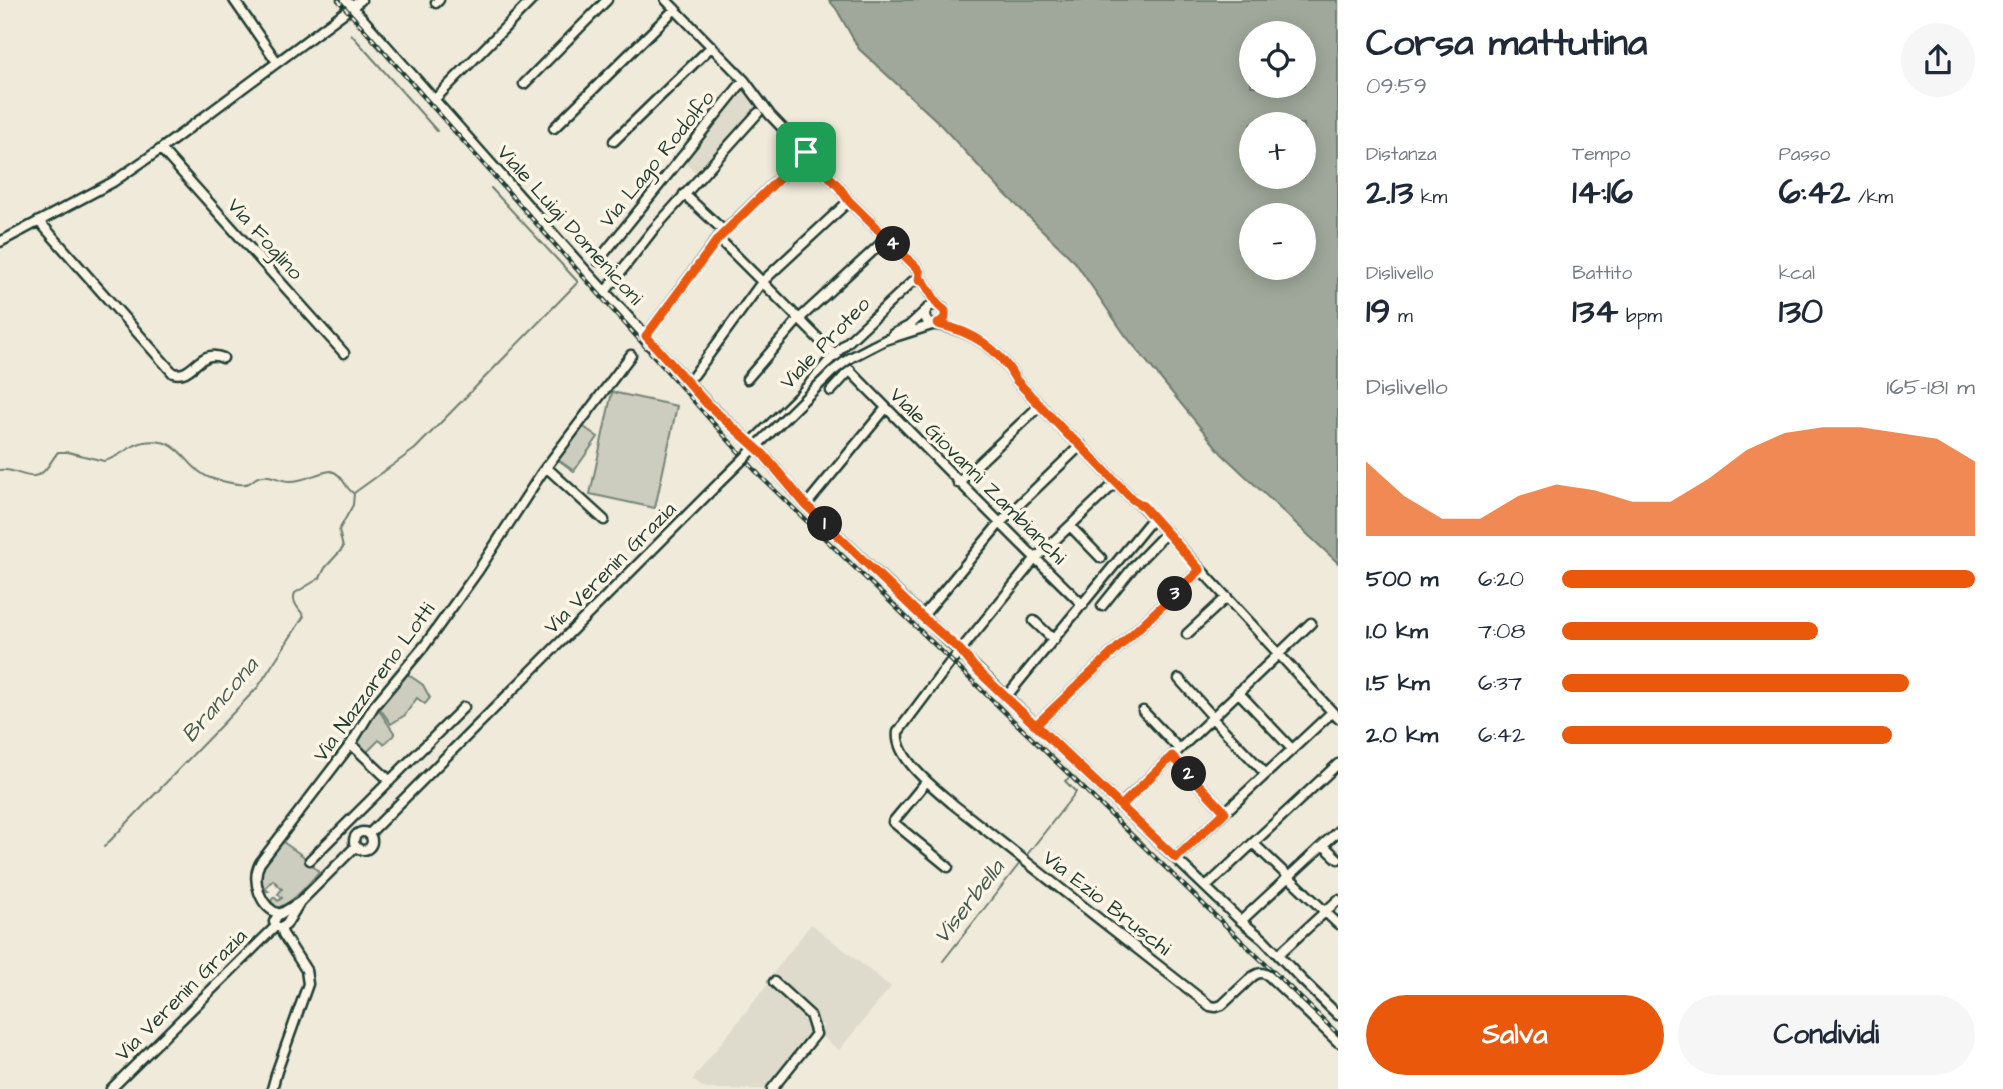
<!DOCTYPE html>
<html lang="it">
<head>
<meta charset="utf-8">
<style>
	:root { --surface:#fff; --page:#f6f6f7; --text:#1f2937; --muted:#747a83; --accent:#ea580c }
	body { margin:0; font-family:"Architects Daughter",sans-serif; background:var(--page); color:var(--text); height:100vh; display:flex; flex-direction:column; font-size:26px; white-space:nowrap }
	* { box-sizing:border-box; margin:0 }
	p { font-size:23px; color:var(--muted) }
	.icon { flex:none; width:38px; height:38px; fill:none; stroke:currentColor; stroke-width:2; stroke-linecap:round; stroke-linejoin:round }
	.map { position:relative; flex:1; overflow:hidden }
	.drawer { display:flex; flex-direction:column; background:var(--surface); width:665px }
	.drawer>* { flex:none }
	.tools { position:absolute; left:1239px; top:21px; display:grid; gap:14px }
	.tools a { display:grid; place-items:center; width:77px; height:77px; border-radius:50%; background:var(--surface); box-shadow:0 4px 18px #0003; font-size:35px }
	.pin { position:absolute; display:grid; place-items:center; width:60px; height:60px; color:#fff; margin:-30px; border-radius:14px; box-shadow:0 4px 10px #0006 }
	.km { position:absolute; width:35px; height:35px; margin:-18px; border-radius:50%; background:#222; color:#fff; font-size:19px; line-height:35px; text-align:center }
	.round { display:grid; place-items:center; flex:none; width:74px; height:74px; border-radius:37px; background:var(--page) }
	.summary { display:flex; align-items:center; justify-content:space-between; height:119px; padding:0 28px }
	h1 { font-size:38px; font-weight:700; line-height:52px }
	.stats { display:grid; grid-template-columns:repeat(3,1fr); gap:10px; height:119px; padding:7px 28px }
	.stats div { display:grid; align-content:center }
	.stats b { font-size:35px; font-weight:700 }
	.stats small { font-size:19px; font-weight:400 }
	.stats p { font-size:19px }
	.chart { height:196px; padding:14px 28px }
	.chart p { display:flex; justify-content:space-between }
	.chart svg { width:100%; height:126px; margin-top:7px; fill:var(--accent); opacity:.7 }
	.primary-button { display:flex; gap:14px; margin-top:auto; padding:14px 28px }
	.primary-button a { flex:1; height:80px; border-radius:42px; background:var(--accent); color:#fff; font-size:28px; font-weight:700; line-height:80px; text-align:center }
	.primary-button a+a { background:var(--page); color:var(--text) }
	ul { padding:0 28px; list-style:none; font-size:23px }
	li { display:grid; grid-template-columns:112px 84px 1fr; align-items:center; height:52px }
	li i { height:18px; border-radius:9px; background:var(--accent) }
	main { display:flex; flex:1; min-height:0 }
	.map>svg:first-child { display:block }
	.built { fill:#dedbcc }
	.green { fill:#cccdbf; stroke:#76857a; stroke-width:2 }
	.water { fill:#9fa89a; stroke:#6c7d71; stroke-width:2; fill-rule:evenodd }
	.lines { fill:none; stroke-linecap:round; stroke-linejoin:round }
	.stream { stroke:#6c7d71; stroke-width:2 }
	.minor-casing { stroke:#1f3d34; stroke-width:13 }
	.minor { stroke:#fcf5e5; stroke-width:8 }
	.rail-casing { stroke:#1f3d34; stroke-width:4.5 }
	.rail { stroke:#fcf5e5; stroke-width:2; stroke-dasharray:5; stroke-linecap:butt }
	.minor-bridge-casing { stroke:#1f3d34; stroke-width:13; stroke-linecap:butt }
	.minor-bridge { stroke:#fcf5e5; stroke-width:8 }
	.route-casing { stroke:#fff; stroke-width:14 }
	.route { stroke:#ea580c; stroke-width:9 }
	.labels { text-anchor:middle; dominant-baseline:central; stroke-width:7; stroke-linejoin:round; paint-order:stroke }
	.street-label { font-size:21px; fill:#1f3d34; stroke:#fcf5e5 }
	.water-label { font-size:23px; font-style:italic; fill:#455d53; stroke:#fcf5e5 }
</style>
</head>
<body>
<main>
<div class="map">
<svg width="1338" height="1089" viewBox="0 0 1338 1089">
	<rect width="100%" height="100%" fill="#efeada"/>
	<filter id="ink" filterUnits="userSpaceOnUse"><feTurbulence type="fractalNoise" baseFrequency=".0143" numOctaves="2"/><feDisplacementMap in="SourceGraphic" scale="14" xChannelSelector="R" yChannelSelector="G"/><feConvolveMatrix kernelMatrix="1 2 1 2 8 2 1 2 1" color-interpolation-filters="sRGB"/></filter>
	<g filter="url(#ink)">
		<!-- built -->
		<path class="built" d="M 741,89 L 759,107 L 698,174 L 684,162 Z
			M 811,924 L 891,987 L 839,1050 L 820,1035 L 823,1025 L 816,1024 L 816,1016 L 772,975 Z
			M 767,985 L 781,996 L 784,994 L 805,1015 L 812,1032 L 767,1089 L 706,1089 L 692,1080 Z"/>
		<!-- green -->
		<path class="green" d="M 612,392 L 677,406 L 655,508 L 590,494 Z
			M 581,425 L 598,437 L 574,471 L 557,459 Z
			M 406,673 L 423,685 L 430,698 L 425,704 L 417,698 L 405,715 L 391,724 L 379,707 Z
			M 378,709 L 395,734 L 384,744 L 379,740 L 367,752 L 358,742 Z
			M 283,842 L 303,856 L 319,872 C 307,885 293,904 276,908 L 271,901 L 274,897 L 278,901 L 282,898 L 278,894 L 282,889 L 273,880 L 265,888 L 268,891 L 266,891 C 251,871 272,857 283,842 Z"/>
		<!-- water -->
		<path class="water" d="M 829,0 L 1338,0 L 1338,563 L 1222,454 L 1125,335 L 1075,262 L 996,185 L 936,120 L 859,49 L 837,10 ZM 1304,33 L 1304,86 L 1251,86 L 1251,33 ZM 1304,124 L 1304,177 L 1251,177 L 1251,124 ZM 1304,215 L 1304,268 L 1251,268 L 1251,215 Z"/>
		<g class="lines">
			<!-- stream -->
			<path class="stream" d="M 351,34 L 437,131
				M 0,470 C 16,468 31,484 44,471 C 49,466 53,458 58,452 L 68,452 L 104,461 C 119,458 129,445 144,442 C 185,435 184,473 217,480 C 225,481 241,487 249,483 C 254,480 256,476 263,476 C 272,474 280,481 289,481 C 304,482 317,472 331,471 C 343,474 344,487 353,493
				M 104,847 L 258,687 L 304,616 C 299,609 291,602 295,593 L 320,578 L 325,568 L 343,548 L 339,530 L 353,505 L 354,493 L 415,449 L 578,282 L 491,188
				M 1026,856 L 1076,792 L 1065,781 L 1070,777
				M 943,961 L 1020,863"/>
			<!-- minor casing -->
			<g class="minor-casing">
				<path id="minor" d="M 234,0 L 277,62
					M 346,0 L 587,272 L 707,403 L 763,454 L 806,505 L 1241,921 L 1263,939 L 1302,980 L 1338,1015
					M 666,0 L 744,80 L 770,115 L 839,187 L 849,201 L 918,269 L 920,273 L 919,280
					M 436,3 L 439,0
					M 524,84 L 607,0
					M 434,100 L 532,0
					M 554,128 L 675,9
					M 614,141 L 712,46
					M 161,149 L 344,353
					M 684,194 L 725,232
					M 39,221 L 173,373 C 194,379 199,347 223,358
					M 718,238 C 841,359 959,485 1083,605
					M 0,242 L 113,182 L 161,149 L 361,0
					M 598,261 L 744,80
					M 919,280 L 924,282 L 938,305
					M 605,292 L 653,230 L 758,113
					M925 315a10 10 0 1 1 20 0a10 10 0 1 1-20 0Z
					M 938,325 C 973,332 999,348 1016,380 L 1069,436 L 1077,442 L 1132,499 L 1142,506 L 1338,718
					M 893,334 L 909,326 L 925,311
					M 646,336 L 718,238 L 806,152
					M 873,346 L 885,340 L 932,325
					M 694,375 L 762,282 L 849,201
					M 747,379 L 798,320 L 887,238
					M 831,391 L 850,370
					M 752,442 L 800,395 L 834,355 L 913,281 L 919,280
					M 546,467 L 604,520
					M 958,483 L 1035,410
					M 806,505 L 886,408
					M 1070,526 L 1101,558
					M 1102,606 L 1135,565 L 1167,532
					M 922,617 L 999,524 L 1081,445
					M 1034,621 L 1054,640
					M 1187,634 L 1227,597
					M 955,657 L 1035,559 L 1111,487
					M 949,664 L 898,732 C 894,758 937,790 954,805 L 1210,1006 L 1216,1007 L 1222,1005 L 1252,977 C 1259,972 1262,972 1269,976 L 1338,1042
					M 1179,679 L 1213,717
					M 1238,692 L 1292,749
					M 1006,697 L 1153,518
					M 1143,711 L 1179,749
					M 1212,718 L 1266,774
					M 1036,725 L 1200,570
					M 351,744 L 390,781
					M 1172,756 L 1225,812
					M 926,782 L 893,822 L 948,867
					M 1120,806 L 1311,623
					M354 841a9 9 0 1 1 18 0a9 9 0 1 1-18 0Z
					M 369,834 L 720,482
					M 1253,843 L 1338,924
					M 1323,845 L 1338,859
					M 1176,858 L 1329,715
					M 310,860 L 464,707
					M 1206,887 L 1338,764
					M 280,914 C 260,908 251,880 260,863 L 351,744 L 374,706 L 425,645 L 478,571 L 541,474 L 631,355
					M 1241,921 L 1338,831
					M 276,926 L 274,922 L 277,916 L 300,902 L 356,846
					M 1279,954 L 1338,900
					M 111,1089 L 276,926 L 281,928 L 286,925 L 300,902
					M 272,1089 L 277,1071 L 308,984 L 306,970 L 283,934 L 281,928
					M 772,1089 L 816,1034 L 810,1015 L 774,982"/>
			</g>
			<!-- minor -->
			<use href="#minor" class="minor"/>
			<!-- rail casing -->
			<g class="rail-casing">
				<path id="rail" d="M 338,0 L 761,477 L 1338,1034"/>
			</g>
			<!-- rail -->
			<use href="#rail" class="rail"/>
			<!-- minor-bridge casing -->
			<g class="minor-bridge-casing">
				<path id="minor-bridge" d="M 720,482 L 833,371 L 850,358 L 873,346"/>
			</g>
			<!-- minor-bridge -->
			<use href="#minor-bridge" class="minor-bridge"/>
		</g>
	</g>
	<g class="lines" filter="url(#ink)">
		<!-- route casing -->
		<g class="route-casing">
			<path id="route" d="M 806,152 L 718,239 L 646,336 L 707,404 L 763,454 L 806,505 L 922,617 L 961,651 L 975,668 L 1121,806 L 1172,756 L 1225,812 L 1176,858 C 1129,814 1082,769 1036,725 L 1200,570 L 1143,506 L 1132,499 L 1077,442 L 1069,436 L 1016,380 C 999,348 973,332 938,324 L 945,318 L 945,311 L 938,305 L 924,282 L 919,280 L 920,273 L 918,269 L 849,201 L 839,187 L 806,152"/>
		</g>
		<!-- route -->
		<use href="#route" class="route"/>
	</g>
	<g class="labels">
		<!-- street labels -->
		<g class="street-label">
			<text transform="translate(657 159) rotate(-51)">Via Lago Rodolfo</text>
			<text transform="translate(570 225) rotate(48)">Viale Luigi Domeniconi</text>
			<text transform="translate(265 239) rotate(48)">Via Foglino</text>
			<text transform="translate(825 343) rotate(-46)">Viale Proteo</text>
			<text transform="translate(978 476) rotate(45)">Viale Giovanni Zambianchi</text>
			<text transform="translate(610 568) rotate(-45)">Via Verenin Grazia</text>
			<text transform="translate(374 682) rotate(-54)">Via Nazzareno Lotti</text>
			<text transform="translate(1107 903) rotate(38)">Via Ezio Bruschi</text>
			<text transform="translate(181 995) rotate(-45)">Via Verenin Grazia</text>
		</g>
		<!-- water labels -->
		<g class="water-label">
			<text transform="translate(220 700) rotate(-49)">Brancona</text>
			<text transform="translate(969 902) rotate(-52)">Viserbella</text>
		</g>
	</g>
</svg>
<div class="tools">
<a><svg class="icon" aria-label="locate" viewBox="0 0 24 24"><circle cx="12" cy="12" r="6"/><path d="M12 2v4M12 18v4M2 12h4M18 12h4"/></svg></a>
<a>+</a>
<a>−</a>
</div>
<div class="pin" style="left:806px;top:152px;background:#1e9e55"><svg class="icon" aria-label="arrive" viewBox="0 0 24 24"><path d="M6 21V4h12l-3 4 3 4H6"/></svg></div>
<b class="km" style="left:825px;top:524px">1</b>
<b class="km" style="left:1189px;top:774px">2</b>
<b class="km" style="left:1175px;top:594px">3</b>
<b class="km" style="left:893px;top:244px">4</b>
</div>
<section class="drawer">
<div class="summary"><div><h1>Corsa mattutina</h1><p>09:59</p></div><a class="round"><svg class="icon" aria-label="share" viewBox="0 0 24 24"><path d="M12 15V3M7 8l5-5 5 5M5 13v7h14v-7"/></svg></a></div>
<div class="stats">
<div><p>Distanza</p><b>2.13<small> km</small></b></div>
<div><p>Tempo</p><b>14:16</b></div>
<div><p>Passo</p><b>6:42<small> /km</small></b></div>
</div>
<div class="stats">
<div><p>Dislivello</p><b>19<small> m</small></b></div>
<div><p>Battito</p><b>134<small> bpm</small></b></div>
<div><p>kcal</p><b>130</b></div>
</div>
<div class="chart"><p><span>Dislivello</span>165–181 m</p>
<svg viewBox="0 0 160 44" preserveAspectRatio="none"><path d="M0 44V18L10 30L20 38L30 38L40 30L50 26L60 28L70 32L80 32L90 24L100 14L110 8L120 6L130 6L140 8L150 10L160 18V44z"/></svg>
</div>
<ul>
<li><b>500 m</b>6:20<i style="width:100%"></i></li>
<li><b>1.0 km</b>7:08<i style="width:62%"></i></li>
<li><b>1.5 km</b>6:37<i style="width:84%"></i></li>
<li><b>2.0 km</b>6:42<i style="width:80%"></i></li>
</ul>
<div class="primary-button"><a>Salva</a><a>Condividi</a></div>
</section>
</main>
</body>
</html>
